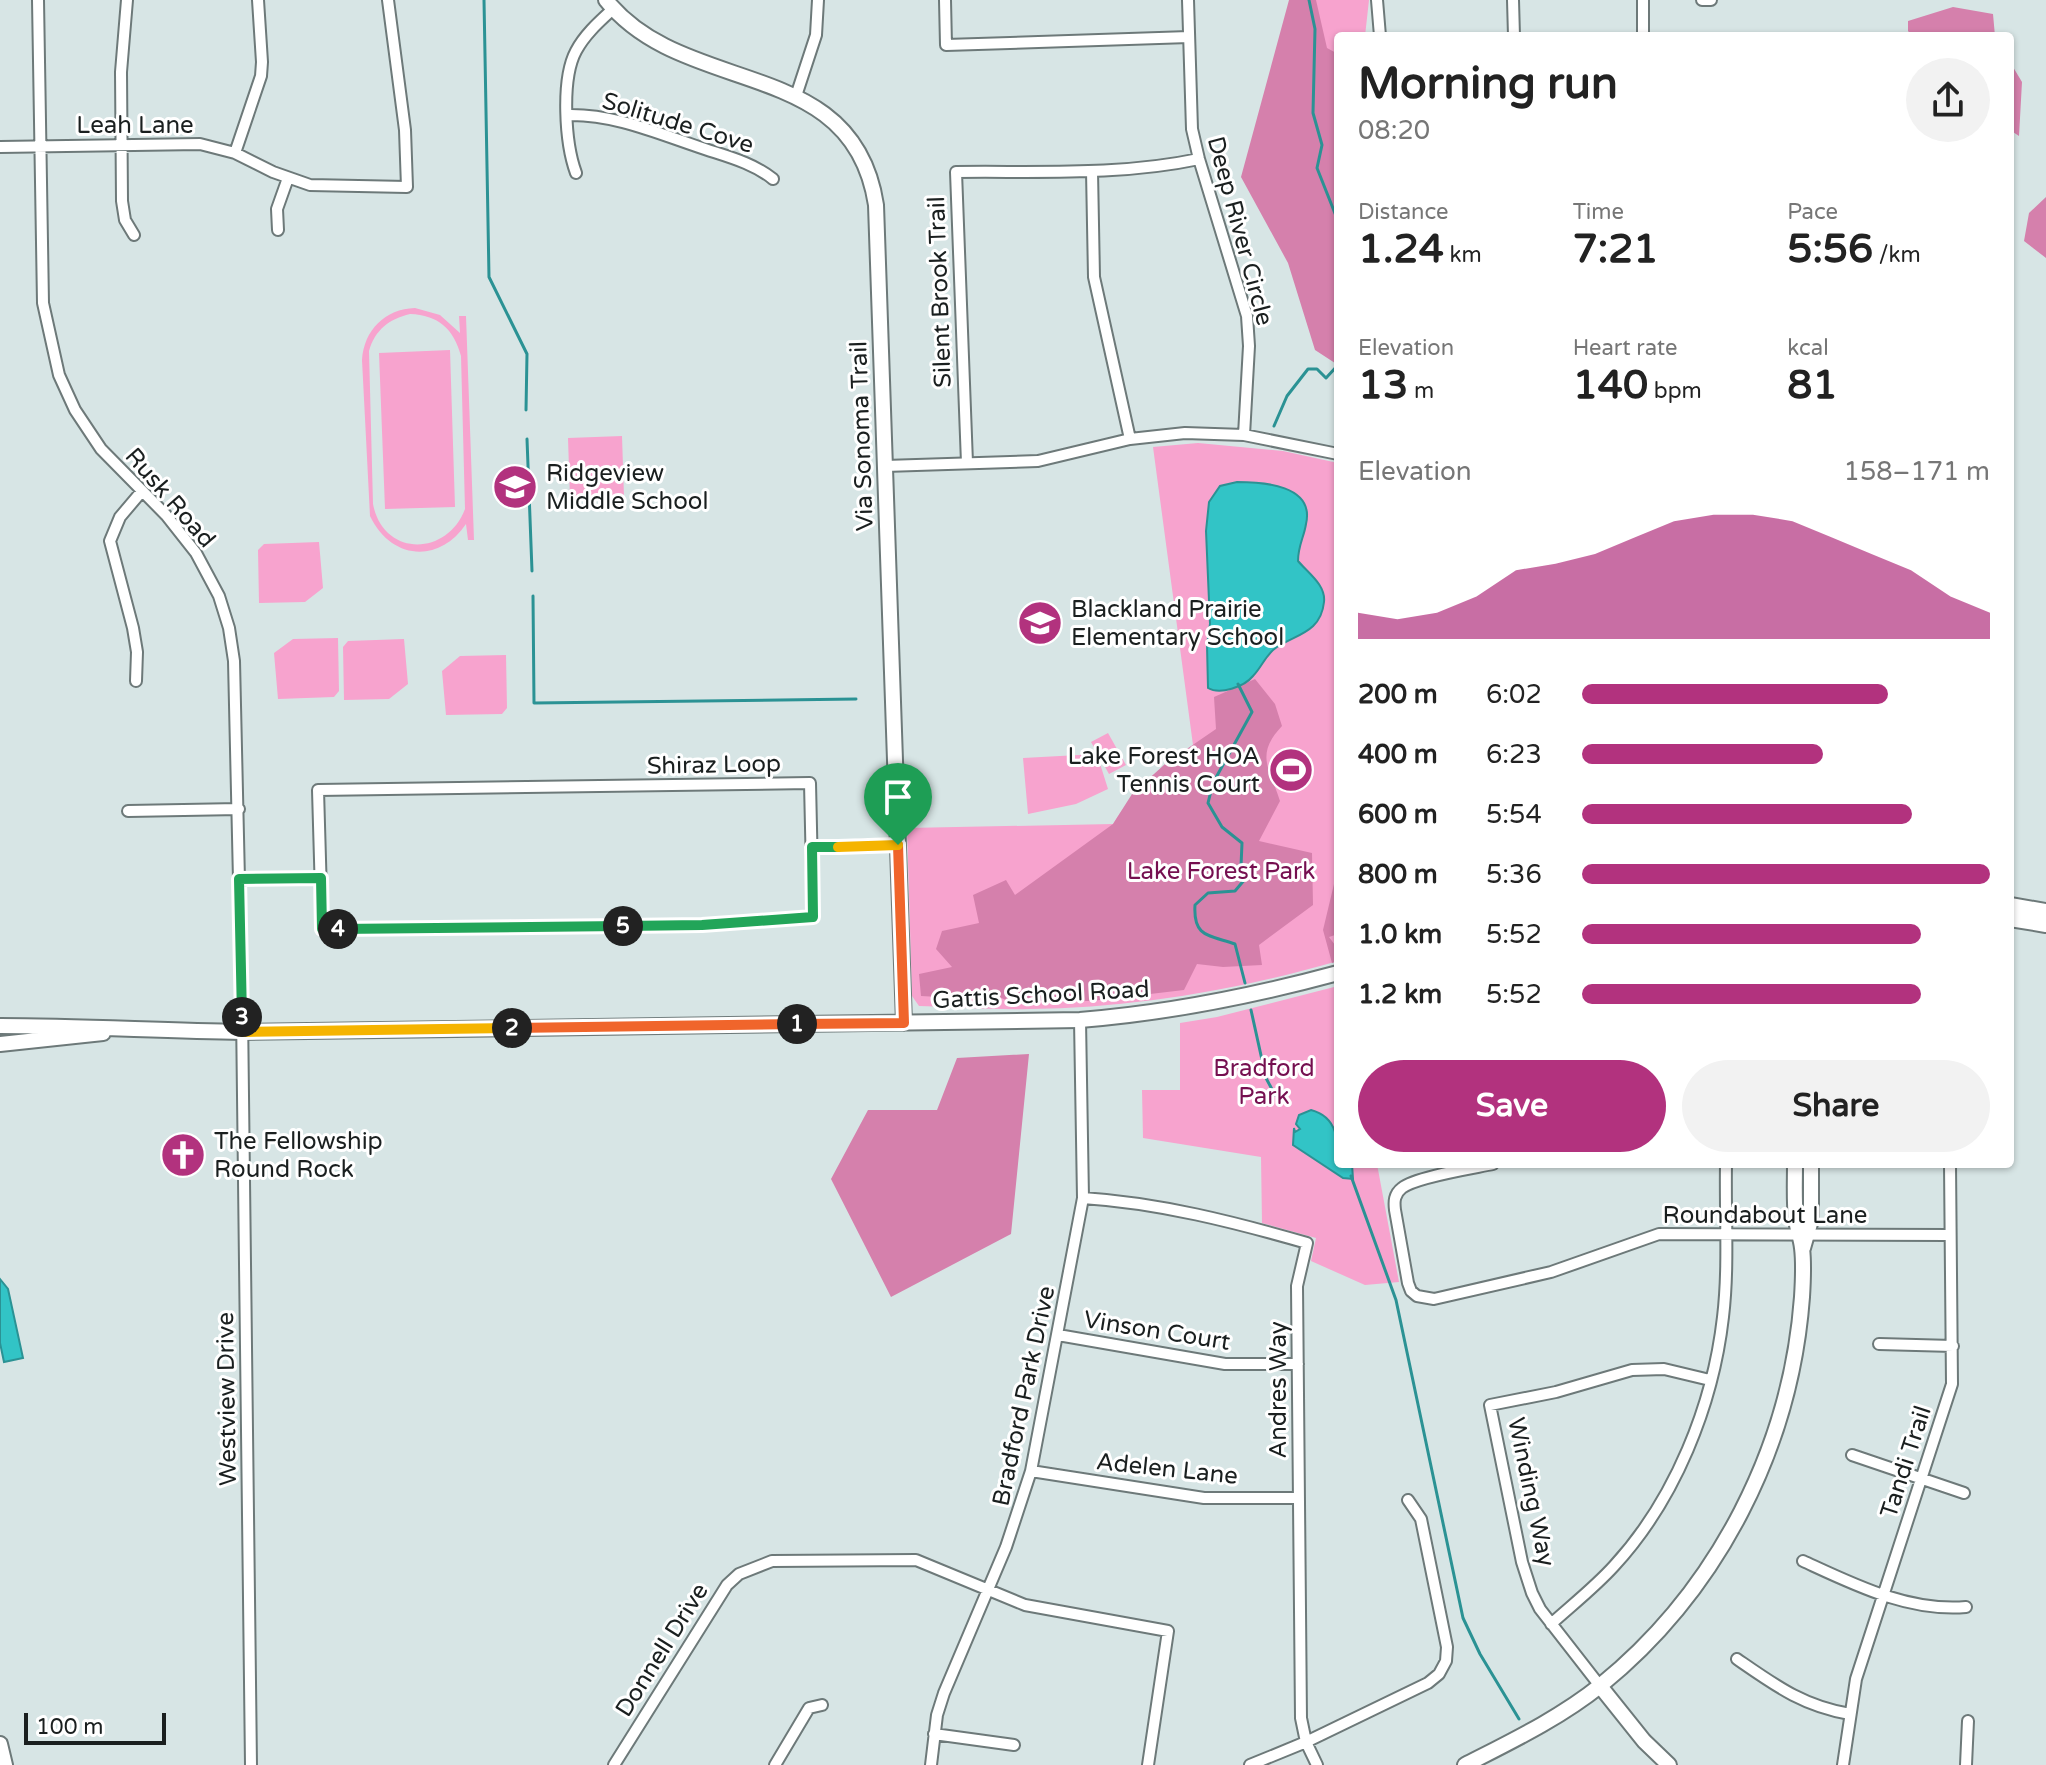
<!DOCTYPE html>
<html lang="en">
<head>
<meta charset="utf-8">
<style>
	:root { --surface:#fff; --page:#f2f2f2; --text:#222; --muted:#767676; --accent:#b2327e }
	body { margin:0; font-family:"Varela Round",sans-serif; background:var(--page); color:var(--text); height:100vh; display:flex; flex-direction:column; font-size:30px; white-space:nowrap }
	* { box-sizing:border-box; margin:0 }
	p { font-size:26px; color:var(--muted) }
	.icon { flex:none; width:44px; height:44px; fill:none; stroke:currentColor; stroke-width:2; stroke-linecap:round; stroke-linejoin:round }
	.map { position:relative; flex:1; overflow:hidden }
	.drawer { position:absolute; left:1334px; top:32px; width:680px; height:1136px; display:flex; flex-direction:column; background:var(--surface); border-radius:8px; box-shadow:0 2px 6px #0004 }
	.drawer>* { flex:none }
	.scale { position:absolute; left:24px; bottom:20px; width:142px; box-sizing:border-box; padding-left:8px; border:4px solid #1a1f1f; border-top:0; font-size:22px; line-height:28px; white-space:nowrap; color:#1a1f1f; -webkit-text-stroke:6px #fff; paint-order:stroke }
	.pin { position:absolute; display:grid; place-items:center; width:68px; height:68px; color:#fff; margin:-82px -34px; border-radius:50% 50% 50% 0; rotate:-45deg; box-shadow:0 0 8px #0007 }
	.pin .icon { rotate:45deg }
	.km { position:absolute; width:40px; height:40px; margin:-20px; border-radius:50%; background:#222; color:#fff; font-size:22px; line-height:40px; text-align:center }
	.round { display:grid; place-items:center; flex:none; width:84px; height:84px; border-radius:42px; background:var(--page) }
	.summary { display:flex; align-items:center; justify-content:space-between; height:136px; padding:0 24px }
	h1 { font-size:44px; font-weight:700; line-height:60px }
	.stats { display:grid; grid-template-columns:repeat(3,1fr); gap:12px; height:136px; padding:8px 24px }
	.stats div { display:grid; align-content:center }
	.stats b { font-size:40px; font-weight:700 }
	.stats small { font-size:22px; font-weight:400 }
	.stats p { font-size:22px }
	.chart { height:224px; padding:16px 24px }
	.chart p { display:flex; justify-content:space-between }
	.chart svg { width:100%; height:144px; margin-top:8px; fill:var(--accent); opacity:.7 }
	.cta { display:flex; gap:16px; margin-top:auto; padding:16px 24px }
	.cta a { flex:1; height:92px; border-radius:48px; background:var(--accent); color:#fff; font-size:32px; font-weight:700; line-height:92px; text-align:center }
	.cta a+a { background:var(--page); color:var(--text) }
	ul { padding:0 24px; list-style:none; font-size:26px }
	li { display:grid; grid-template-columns:128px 96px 1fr; align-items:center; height:60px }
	li i { height:20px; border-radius:10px; background:var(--accent) }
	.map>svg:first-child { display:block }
	.green { fill:#f7a3ce; fill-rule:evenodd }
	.forest { fill:#d580ac }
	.water { fill:#32c4c6; stroke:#2b9294; stroke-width:2 }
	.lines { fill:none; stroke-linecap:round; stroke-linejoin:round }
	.stream { stroke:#2b9294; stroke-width:3 }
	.street-casing { stroke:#6d7979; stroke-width:14 }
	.secondary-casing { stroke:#6d7979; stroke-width:18 }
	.street { stroke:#fff; stroke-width:10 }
	.secondary { stroke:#fff; stroke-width:14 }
	.split-1-casing { stroke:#fff; stroke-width:16 }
	.split-2-casing { stroke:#fff; stroke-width:16 }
	.split-3-casing { stroke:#fff; stroke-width:16 }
	.split-4-casing { stroke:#fff; stroke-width:16 }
	.split-5-casing { stroke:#fff; stroke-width:16 }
	.split-6-casing { stroke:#fff; stroke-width:16 }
	.split-7-casing { stroke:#fff; stroke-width:16 }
	.split-1 { stroke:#f0652b; stroke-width:10 }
	.split-2 { stroke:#f0652b; stroke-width:10 }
	.split-3 { stroke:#f5b400; stroke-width:10 }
	.split-4 { stroke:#22a559; stroke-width:10 }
	.split-5 { stroke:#22a559; stroke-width:10 }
	.split-6 { stroke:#22a559; stroke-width:10 }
	.split-7 { stroke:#f5b400; stroke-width:10 }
	.labels { text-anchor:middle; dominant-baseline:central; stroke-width:6; stroke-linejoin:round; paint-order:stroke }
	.street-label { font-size:24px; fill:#1a1f1f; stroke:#fff }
	.poi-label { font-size:24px; fill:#1a1f1f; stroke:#fff; text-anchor:start }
	.park-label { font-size:24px; fill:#750f50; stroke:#fff }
</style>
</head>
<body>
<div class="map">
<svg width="2046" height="1765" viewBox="0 0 2046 1765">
	<rect width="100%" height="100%" fill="#d7e5e5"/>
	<!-- green -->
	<path class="green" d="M 1309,0 L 1369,0 L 1365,36 L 1338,36 L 1338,54 L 1314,47 Z
		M 415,308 L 440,315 L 460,333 L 459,316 L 466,316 L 474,540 L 468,540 L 466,524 C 439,564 391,560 370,516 L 362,360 C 364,330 385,309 415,308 ZM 410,314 C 438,315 454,329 461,356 L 465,509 C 447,557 383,557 373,504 L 369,351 C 375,330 389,319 410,314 Z
		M 450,350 L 455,507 L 385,509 L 379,353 Z
		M 622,436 L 624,497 L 570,499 L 568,438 Z
		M 1198,443 L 1283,451 L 1338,463 L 1336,588 L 1338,961 C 1237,990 1134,1008 1030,1009 C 993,1010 956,1007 919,1006 L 912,996 L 907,828 L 1113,824 C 1137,786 1157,770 1193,745 L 1153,447 Z
		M 319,542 L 323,588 L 305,602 L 259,603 L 258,550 L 264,544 Z
		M 338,638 L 339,691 L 334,697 L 278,699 L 274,653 L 293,639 Z
		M 404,639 L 408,684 L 389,699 L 344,700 L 343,647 L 348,641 Z
		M 506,655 L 507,708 L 502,714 L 446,715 L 442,671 L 460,656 Z
		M 1108,733 L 1126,765 L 1109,774 L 1091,742 Z
		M 1097,754 L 1108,789 L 1076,804 L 1028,814 L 1023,758 Z
		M 1338,986 L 1338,1164 L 1377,1164 L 1399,1282 L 1365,1285 L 1311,1261 L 1316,1238 L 1262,1223 L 1261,1157 L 1143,1138 L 1142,1090 L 1180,1090 L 1180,1023 L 1217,1017 Z"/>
	<!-- forest -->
	<path class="forest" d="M 1289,0 L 1316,0 L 1327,48 L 1338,54 L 1338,365 L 1315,350 L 1288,263 L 1241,177 Z
		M 1953,7 L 1993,14 L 1995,36 L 1912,36 L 1908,31 L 1908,21 Z
		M 2010,62 L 2022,82 L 2019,136 L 2010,130 Z
		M 2046,197 L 2046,258 L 2024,241 L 2029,213 Z
		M 1255,679 L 1275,704 L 1282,726 C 1255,755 1269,767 1280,801 L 1259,841 L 1312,853 L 1313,905 L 1259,945 L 1262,965 L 1223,967 L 1197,964 L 1184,990 L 1091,1001 L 1008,1001 L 982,989 L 956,998 L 921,996 L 919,974 L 952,967 L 936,949 L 942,931 L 979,923 L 973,895 L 1006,880 L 1015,895 L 1113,824 L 1132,794 L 1165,764 L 1216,729 L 1214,697 Z
		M 1334,884 L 1338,885 L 1338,934 L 1329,937 L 1338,949 L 1338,961 L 1332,963 L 1323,930 Z
		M 1029,1054 L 1011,1234 L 891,1297 L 831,1179 L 868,1110 L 937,1110 L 957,1058 Z"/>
	<!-- water -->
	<path class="water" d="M 1237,482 C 1263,482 1315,485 1306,524 C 1304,537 1298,546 1298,561 C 1308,573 1326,585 1324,602 C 1321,632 1297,634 1277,647 C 1266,654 1262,667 1253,676 C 1244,687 1220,695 1208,688 L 1207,645 L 1210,624 L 1206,531 L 1209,502 L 1220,486 Z
		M 1311,1110 C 1338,1117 1338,1141 1338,1164 L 1352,1164 L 1353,1179 L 1343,1178 L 1293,1145 L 1294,1128 L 1295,1132 L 1300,1129 L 1296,1124 L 1299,1115 Z
		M 0,1279 L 8,1289 L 23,1358 L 4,1362 L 0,1343 Z"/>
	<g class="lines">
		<!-- stream -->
		<path class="stream" d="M 484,0 L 489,277 L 527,354 L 526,410
			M 1309,0 L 1315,29 L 1313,113 L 1322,145 L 1317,168 L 1338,221
			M 1274,426 L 1287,396 L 1308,369 L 1317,369 L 1326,378 L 1338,365
			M 527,439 L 532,571
			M 533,596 L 534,703 L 856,699
			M 1238,684 L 1252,712 L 1213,783 L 1208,803 L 1222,827 L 1242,843 L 1241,866 L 1250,866 L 1251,872 L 1235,891 L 1208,893 L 1195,905 C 1193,937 1208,935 1235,944 L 1245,983
			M 1251,1010 L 1266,1078 L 1275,1095
			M 1351,1176 L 1396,1300 L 1463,1618 L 1480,1654 L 1519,1719"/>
		<!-- street casing -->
		<g class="street-casing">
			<path id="street" d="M 38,0 L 43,303 L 59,375 L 75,410 L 101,449 L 166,515 L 196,553 L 219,596 L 229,628 L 234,661 L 242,1012 L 251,1765
				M 127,0 L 121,72 L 122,201 L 125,220 L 134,235
				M 945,0 L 946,45 L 1189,37
				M 1188,0 L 1192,129 L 1199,159 L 1247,316 L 1249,346 L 1244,435
				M 1377,0 L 1380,36
				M 1513,0 L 1514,36
				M 1702,0 L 1711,0
				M 1643,36 L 1643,0
				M 796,96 L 816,35 L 818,0
				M 568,115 C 614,114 657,133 699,147 C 725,156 752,162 773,179
				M 0,147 L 200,144 L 235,153 L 273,172 L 310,185 L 407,187 L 405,130 L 388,0
				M 235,153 L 261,76 L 262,62 L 258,0
				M 1092,171 L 1094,277 L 1130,439
				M 576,173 C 565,143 561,79 576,51 C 585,34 600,21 613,9
				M 278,230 L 277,209 L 288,178
				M 967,463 L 956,172 C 1037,171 1119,176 1199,159
				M 885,466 L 1038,461 L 1130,439 L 1185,433 L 1244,435 L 1338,454
				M 136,681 L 137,652 L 133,628 L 110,541 L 120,517 L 142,491
				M 810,783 L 813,917 L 702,925 L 322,929 L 318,790 Z
				M 128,811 L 239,809
				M 812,847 L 898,845
				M 239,879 L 321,878
				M 1493,1164 C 1474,1168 1415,1177 1402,1188 C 1394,1194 1394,1202 1395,1210 L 1408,1283 L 1411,1291 L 1417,1296 L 1434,1299 L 1551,1272 L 1659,1234 L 1950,1235
				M 1083,1198 C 1160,1203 1234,1222 1307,1243 L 1297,1286 L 1301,1718 L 1306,1742 L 1317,1765
				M 1058,1335 L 1225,1364 L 1298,1364
				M 1879,1344 L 1953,1346
				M 1852,1455 L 1964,1493
				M 1031,1471 L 1204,1498 L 1298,1498
				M 1803,1561 C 1853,1584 1908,1612 1966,1607
				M 1551,1624 C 1572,1605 1595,1587 1614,1566 C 1675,1500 1713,1405 1723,1317 C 1729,1267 1725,1214 1726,1164
				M 1737,1659 C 1776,1686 1803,1706 1850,1714
				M 1600,1686 L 1540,1609 L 1532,1593 L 1522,1562 L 1490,1405 L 1556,1392 L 1632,1370 L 1664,1369 L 1710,1380
				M 934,1734 L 1014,1745
				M 614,1765 L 727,1585 L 739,1574 L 772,1561 L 916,1560 L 1025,1605 L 1168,1631 L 1148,1765
				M 775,1765 L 809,1708 L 822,1705
				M 931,1765 L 937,1715 L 944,1693 L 1006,1547 L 1031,1471 L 1083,1198 L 1080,1020
				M 1250,1765 L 1306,1742 L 1428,1683 L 1439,1674 L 1446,1661 L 1447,1647 L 1421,1519 L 1408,1500
				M 1843,1765 L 1856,1679 L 1952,1384 L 1950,1164
				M 1966,1765 L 1968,1721"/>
		</g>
		<!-- secondary casing -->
		<g class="secondary-casing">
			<path id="secondary" d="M 606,0 C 685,99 853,54 876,205 L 904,1023
				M 2010,905 L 2046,911
				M 2010,919 L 2046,925
				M 0,1026 C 81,1026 161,1031 242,1032 L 1080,1020 C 1168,1013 1253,996 1338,973
				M 0,1044 L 103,1033
				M 1803,1248 L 1811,1220 L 1811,1164
				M 1600,1686 L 1644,1741 L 1669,1765
				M 0,1744 L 5,1765
				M 1465,1765 C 1512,1741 1560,1718 1601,1685 C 1718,1590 1791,1447 1802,1297 C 1803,1281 1804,1264 1802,1248 C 1801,1238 1797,1229 1796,1219 C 1794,1201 1795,1182 1795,1164"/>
		</g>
		<!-- street -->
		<use href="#street" class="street"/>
		<!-- secondary -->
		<use href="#secondary" class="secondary"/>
	</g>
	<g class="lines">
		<!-- split-1 casing -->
		<g class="split-1-casing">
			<path id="split-1" d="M 797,1024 L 904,1023 L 898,845"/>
		</g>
		<!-- split-2 casing -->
		<g class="split-2-casing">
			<path id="split-2" d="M 512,1028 L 797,1024"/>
		</g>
		<!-- split-3 casing -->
		<g class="split-3-casing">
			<path id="split-3" d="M 242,1017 L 242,1032 L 512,1028"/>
		</g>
		<!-- split-4 casing -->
		<g class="split-4-casing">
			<path id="split-4" d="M 242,1017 L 239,879 L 321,878 L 322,929 L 338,929"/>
		</g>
		<!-- split-5 casing -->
		<g class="split-5-casing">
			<path id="split-5" d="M 338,929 L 623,926"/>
		</g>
		<!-- split-6 casing -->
		<g class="split-6-casing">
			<path id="split-6" d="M 623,926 L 702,925 L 813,917 L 812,847 L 838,847"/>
		</g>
		<!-- split-7 casing -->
		<g class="split-7-casing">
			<path id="split-7" d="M 838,847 L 898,845"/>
		</g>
		<!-- split-1 -->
		<use href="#split-1" class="split-1"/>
		<!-- split-2 -->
		<use href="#split-2" class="split-2"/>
		<!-- split-3 -->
		<use href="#split-3" class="split-3"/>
		<!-- split-4 -->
		<use href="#split-4" class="split-4"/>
		<!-- split-5 -->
		<use href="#split-5" class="split-5"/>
		<!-- split-6 -->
		<use href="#split-6" class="split-6"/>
		<!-- split-7 -->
		<use href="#split-7" class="split-7"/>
	</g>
	<!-- icons -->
	<defs>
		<g id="school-disc" transform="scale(2.3)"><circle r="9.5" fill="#b2327e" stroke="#fff"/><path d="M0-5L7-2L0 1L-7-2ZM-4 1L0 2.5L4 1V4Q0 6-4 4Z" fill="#fff"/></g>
		<g id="stadium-disc" transform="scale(2.3)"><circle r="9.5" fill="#b2327e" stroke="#fff"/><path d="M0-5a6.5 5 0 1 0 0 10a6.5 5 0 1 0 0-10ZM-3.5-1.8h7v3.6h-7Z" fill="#fff"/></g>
		<g id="church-disc" transform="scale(2.3)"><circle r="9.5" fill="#b2327e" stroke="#fff"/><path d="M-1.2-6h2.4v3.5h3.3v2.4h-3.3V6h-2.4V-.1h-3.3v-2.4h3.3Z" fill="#fff"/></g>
	</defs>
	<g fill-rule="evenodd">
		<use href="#school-disc" x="515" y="487"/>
		<use href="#school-disc" x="1040" y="623"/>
		<use href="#stadium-disc" x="1291" y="770"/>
		<use href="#church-disc" x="183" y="1155"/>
	</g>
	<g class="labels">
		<!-- street labels -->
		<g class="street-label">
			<text transform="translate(678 123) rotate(17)">Solitude Cove</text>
			<text x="135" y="125">Leah Lane</text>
			<text transform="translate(1240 231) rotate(75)">Deep River Circle</text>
			<text transform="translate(940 292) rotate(-92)">Silent Brook Trail</text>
			<text transform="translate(862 436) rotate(-92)">Via Sonoma Trail</text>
			<text transform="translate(170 498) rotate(49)">Rusk Road</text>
			<text transform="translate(714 765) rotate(-1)">Shiraz Loop</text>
			<text transform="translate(1041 995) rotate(-3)">Gattis School Road</text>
			<text x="1765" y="1215">Roundabout Lane</text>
			<text transform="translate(1157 1331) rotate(9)">Vinson Court</text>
			<text transform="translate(1278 1390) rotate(-90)">Andres Way</text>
			<text transform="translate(1024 1396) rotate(-78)">Bradford Park Drive</text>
			<text transform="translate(227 1399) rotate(-91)">Westview Drive</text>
			<text transform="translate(1906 1462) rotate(-72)">Tandi Trail</text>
			<text transform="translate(1167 1469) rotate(6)">Adelen Lane</text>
			<text transform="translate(1531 1492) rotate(78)">Winding Way</text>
			<text transform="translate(662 1650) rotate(-58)">Donnell Drive</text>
		</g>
		<!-- poi labels -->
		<g class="poi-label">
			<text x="546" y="473">Ridgeview<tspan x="546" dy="28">Middle School</tspan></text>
			<text x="1071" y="609">Blackland Prairie<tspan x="1071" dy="28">Elementary School</tspan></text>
			<text x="1260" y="756" text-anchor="end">Lake Forest HOA<tspan x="1260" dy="28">Tennis Court</tspan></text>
			<text x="214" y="1141">The Fellowship<tspan x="214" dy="28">Round Rock</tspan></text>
		</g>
		<!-- park labels -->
		<g class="park-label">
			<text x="1221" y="871">Lake Forest Park</text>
			<text x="1264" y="1068">Bradford<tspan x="1264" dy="28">Park</tspan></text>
		</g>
	</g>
</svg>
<div class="scale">100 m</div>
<div class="pin" style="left:898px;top:845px;background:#1e9e55"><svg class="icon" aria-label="arrive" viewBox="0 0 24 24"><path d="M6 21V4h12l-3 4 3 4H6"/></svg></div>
<b class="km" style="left:797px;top:1024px">1</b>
<b class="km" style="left:512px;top:1028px">2</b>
<b class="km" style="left:242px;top:1017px">3</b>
<b class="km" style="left:338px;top:929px">4</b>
<b class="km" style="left:623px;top:926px">5</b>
<section class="drawer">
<div class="summary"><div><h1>Morning run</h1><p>08:20</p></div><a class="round"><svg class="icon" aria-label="share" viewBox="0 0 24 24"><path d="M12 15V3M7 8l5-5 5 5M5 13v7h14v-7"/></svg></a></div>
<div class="stats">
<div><p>Distance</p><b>1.24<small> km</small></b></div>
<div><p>Time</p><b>7:21</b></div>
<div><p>Pace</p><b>5:56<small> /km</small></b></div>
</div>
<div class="stats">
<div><p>Elevation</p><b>13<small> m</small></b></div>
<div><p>Heart rate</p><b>140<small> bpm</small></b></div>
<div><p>kcal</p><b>81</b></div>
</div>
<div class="chart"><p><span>Elevation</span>158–171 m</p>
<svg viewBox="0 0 160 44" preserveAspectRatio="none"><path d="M0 44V36L10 38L20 36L30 31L40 23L50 21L60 18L70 13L80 8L90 6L100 6L110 8L120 13L130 18L140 23L150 31L160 36V44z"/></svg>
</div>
<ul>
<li><b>200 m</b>6:02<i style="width:75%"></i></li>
<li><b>400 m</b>6:23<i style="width:59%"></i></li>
<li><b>600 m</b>5:54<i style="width:81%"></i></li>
<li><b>800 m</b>5:36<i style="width:100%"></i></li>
<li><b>1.0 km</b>5:52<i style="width:83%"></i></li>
<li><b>1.2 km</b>5:52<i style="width:83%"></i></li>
</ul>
<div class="cta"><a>Save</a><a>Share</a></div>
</section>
</div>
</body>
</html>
